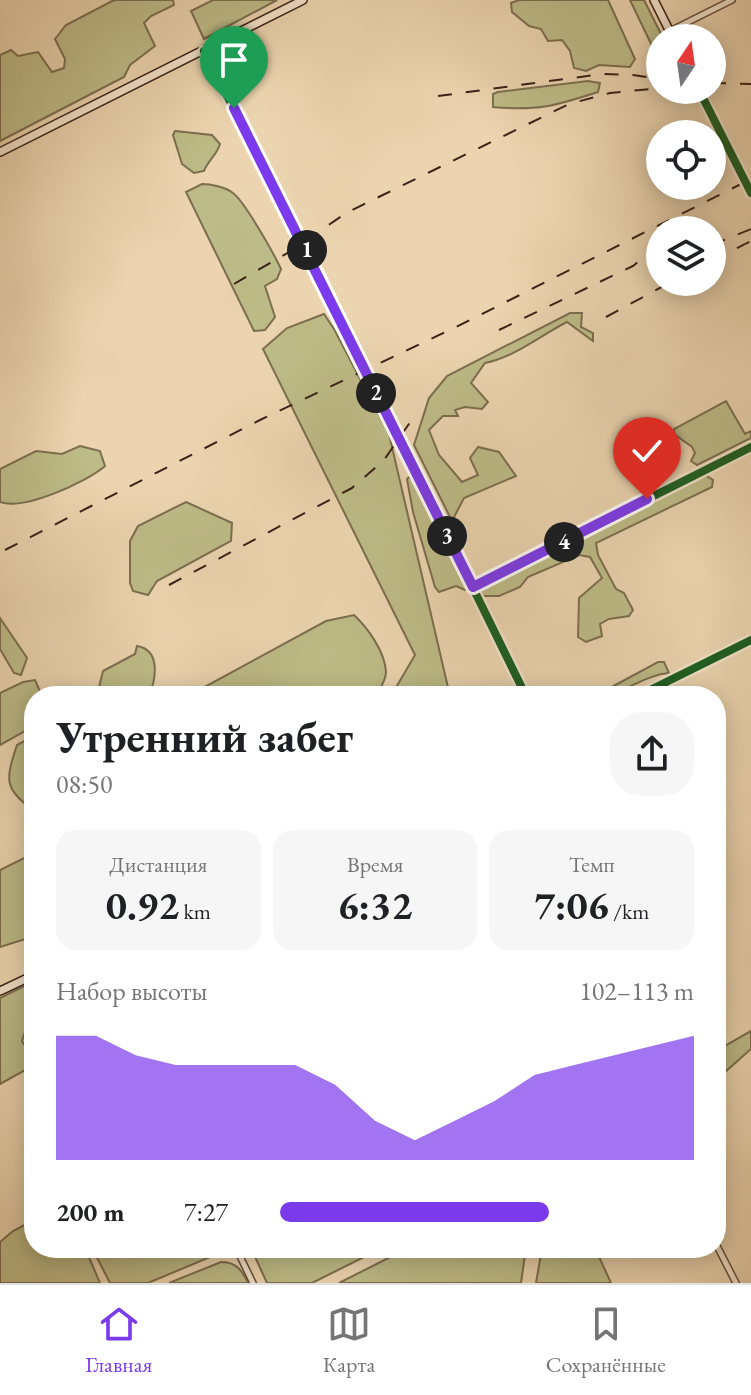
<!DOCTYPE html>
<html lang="ru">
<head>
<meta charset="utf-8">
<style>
	:root { --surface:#fff; --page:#f6f6f6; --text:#202124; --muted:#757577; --line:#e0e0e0; --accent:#7c3aed }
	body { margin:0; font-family:"EB Garamond",serif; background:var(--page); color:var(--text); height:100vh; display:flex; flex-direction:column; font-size:30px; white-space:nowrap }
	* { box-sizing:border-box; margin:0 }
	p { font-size:26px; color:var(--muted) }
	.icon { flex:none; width:44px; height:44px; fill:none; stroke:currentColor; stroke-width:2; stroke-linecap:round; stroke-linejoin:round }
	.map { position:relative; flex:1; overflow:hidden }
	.sheet { position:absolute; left:24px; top:686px; width:702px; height:572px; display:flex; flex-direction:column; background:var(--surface); border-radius:32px; box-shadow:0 4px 20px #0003 }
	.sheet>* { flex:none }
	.needle { width:52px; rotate:13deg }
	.tools { position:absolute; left:646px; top:24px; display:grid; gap:16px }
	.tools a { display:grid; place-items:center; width:80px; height:80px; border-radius:50%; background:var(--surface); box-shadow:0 4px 20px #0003; font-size:40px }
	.pin { position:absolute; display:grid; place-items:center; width:68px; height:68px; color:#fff; margin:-82px -34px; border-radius:50% 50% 50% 0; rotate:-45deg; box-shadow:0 0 8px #0007 }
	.pin .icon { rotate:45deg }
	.km { position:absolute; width:40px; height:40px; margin:-20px; border-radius:50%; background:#222; color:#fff; font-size:22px; line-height:40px; text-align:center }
	.round { display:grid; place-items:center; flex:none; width:84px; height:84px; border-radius:32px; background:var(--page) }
	.summary { display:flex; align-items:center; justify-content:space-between; height:136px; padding:0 32px }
	h1 { font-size:44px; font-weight:700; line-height:60px }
	.figures { display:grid; grid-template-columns:repeat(3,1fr); gap:12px; height:136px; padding:8px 32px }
	.figures div { display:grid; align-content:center; border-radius:20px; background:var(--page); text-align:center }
	.figures b { font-size:40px; font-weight:700 }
	.figures small { font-size:22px; font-weight:400 }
	.figures p { font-size:22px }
	.chart { height:224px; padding:16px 32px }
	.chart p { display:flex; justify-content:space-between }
	.chart svg { width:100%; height:144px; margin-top:8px; fill:var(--accent); opacity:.7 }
	ul { padding:0 32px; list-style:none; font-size:26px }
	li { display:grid; grid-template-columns:128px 96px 1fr; align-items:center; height:60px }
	li i { height:20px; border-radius:10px; background:var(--accent) }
	.tabs { display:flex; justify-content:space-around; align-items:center; height:112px; border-top:2px solid var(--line); background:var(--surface); font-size:22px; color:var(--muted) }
	.tabs a { display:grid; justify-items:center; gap:4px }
	.tabs .current { color:var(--accent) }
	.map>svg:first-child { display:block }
	.green { fill:#bdbb87; stroke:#7c6e4f; stroke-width:2 }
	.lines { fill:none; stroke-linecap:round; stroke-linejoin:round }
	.street-casing { stroke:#664e3d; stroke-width:8 }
	.secondary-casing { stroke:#3a2117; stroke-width:10 }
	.street { stroke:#f2e3cb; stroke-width:5 }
	.secondary { stroke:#f2e3cb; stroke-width:7 }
	.rail { stroke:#3a2117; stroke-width:2; stroke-dasharray:14 14; stroke-linecap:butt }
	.cycleway-casing { stroke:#f2e3cb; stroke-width:13 }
	.cycleway { stroke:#1b5e20; stroke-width:8 }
	.route-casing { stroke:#fff; stroke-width:16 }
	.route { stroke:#7c3aed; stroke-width:10 }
</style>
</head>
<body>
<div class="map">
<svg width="751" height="1283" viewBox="0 0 751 1283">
	<rect width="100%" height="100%" fill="#ebd4af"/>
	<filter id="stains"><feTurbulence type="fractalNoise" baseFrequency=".0025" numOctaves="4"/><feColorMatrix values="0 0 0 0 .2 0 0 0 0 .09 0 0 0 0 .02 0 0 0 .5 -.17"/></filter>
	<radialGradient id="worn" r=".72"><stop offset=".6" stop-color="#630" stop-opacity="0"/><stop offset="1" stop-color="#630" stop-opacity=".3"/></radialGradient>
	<!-- green -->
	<path class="green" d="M 114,0 L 173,0 L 174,5 L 151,16 L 144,23 L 155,46 L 130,65 L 124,77 L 0,141 L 0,55 L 11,50 L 18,56 L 38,52 L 52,72 L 64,68 L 65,59 L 55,39 L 66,25 Z
		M 213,0 L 277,0 L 204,39 L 191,11 Z
		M 519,0 L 608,0 L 635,59 L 630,67 L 599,65 L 586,71 L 574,68 L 570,51 L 562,40 L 548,41 L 541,29 L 529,26 L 512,12 L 511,3 Z
		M 630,0 L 644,0 L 663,38 L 660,38 L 660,71 L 653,66 L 655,52 Z
		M 588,81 L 600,83 L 598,92 C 555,106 538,111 493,107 L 493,94 L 498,92 Z
		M 175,131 L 212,135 L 220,144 C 217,155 208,160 204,171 L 194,173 L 182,164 L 173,135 Z
		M 202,184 C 210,184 226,187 233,193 C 245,202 274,254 281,269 L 277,279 L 265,286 L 275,317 L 265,330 L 254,331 L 186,192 Z
		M 570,313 L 582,313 L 581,327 L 593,333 L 593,341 L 567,322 C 541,335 513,358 485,363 L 471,383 L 488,402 L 482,409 L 465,407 L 455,410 L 458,416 L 443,416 L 429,430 L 439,455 L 462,482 L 478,475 L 470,458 L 478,447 L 499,452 L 516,476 L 464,498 L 452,521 L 414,445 L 429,398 L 447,376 Z
		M 324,314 L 334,329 L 389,434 L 450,696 L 391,696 L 415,655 L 263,349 L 287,328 Z
		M 726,401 L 745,434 L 751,431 L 751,438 L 697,465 L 691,461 L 695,453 L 692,447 L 674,434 L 674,429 Z
		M 80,446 L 100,451 L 105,466 C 87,482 23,511 0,502 L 0,469 L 36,451 L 62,454 Z
		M 705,475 L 713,480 L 712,487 L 596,543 L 598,555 L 616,589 L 624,593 L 633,610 L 629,616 L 609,619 L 600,624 L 602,636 L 586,642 L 578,637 L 579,598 L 602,578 L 590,557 L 579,555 L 528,577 L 520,587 L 499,596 L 483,596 L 480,589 Z
		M 409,477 L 414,481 L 468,584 L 465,590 L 456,586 L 439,592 L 435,587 L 413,512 L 407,479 Z
		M 186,502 L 232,523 L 231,541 L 157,581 L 148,595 L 133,591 L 130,583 L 130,541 L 138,526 Z
		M 354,615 C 368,628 385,652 386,672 C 386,680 380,689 376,696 L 188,696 L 326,621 Z
		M 0,618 L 27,658 L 21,675 L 14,673 L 0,649 Z
		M 137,646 C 161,650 156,679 149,696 L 104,696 L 99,687 L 103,671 L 135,654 Z
		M 658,662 L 664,662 L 669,673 C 643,675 622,696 595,696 Z
		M 35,680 L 42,696 L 34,696 L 34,726 L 0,745 L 0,693 L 23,682 Z
		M 34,736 L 34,807 L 31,808 C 2,788 7,776 17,745 Z
		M 34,853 L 34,933 L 32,937 L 0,947 L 0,870 Z
		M 34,981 L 34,1024 L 28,1023 L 22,1041 L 29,1052 L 25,1070 L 0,1084 L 0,998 Z
		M 751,1031 L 751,1049 L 716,1080 L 716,1051 Z
		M 34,1220 L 34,1248 L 85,1248 L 100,1283 L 0,1283 L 0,1242 L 13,1231 Z
		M 92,1248 L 223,1248 L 222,1252 L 148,1283 L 110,1283 Z
		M 251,1248 L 382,1248 L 312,1283 L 267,1283 Z
		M 408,1248 L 526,1248 L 521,1283 L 339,1283 Z
		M 542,1248 L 595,1248 L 611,1283 L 536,1283 Z
		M 221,1262 C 236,1262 242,1270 248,1283 L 169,1283 Z"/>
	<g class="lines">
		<!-- street casing -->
		<g class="street-casing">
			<path id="street" d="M 670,31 L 732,0
				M 204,51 L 312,260 L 526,696
				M 473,587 L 751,447
				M 716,1244 L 736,1283
				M 236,1248 L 253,1283"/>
		</g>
		<!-- secondary casing -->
		<g class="secondary-casing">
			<path id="secondary" d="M 654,0 L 673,38
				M 699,90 L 751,193
				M 0,152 L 303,0
				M 638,696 L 751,640
				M 0,991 L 34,975"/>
		</g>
		<!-- street -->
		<use href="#street" class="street"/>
		<!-- secondary -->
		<use href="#secondary" class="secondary"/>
		<!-- rail -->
		<path class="rail" d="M 712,83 L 751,84
			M 438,96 L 602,74 L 633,75 L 660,79
			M 712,245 L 751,229
			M 712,261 L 751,241
			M 234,284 L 291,251 L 346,213 L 569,104 L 610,93 L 660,88
			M 606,317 L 671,282
			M 499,330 L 633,266 L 660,244
			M 5,550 L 260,420 L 454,328 L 751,179
			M 169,585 L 352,488 L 384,460 L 411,421"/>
		<!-- cycleway casing -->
		<g class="cycleway-casing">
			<path id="cycleway" d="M 204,51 L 312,260 L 526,696
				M 699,90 L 751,193
				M 473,587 L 751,447
				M 638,696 L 751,640"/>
		</g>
		<!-- cycleway -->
		<use href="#cycleway" class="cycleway"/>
	</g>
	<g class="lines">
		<!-- route casing -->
		<g class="route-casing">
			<path id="route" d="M 234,108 L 473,587 L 647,499"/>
		</g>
		<!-- route -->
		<use href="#route" class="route"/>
	</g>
	<rect width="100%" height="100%" filter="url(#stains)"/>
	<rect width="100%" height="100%" fill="url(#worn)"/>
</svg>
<div class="tools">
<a><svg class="needle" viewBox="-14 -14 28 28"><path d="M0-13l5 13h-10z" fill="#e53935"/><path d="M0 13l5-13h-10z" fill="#757577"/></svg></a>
<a><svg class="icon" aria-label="locate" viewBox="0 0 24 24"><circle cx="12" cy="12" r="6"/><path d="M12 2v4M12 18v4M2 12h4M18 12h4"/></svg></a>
<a><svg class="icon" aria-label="layers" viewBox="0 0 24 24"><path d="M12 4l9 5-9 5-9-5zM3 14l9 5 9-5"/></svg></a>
</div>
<div class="pin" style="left:234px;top:108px;background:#1e9e55"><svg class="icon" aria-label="arrive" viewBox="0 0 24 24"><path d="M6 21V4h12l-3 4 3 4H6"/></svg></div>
<div class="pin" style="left:647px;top:499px;background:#d93025"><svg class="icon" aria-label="check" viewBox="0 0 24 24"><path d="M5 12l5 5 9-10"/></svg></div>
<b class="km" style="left:307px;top:250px">1</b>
<b class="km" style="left:376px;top:393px">2</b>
<b class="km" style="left:447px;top:536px">3</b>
<b class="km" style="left:564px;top:542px">4</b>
<section class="sheet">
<div class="summary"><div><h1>Утренний забег</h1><p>08:50</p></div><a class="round"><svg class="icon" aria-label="share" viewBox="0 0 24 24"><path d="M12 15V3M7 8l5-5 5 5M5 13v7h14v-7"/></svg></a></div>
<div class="figures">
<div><p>Дистанция</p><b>0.92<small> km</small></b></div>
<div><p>Время</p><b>6:32</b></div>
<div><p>Темп</p><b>7:06<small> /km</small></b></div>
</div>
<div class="chart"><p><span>Набор высоты</span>102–113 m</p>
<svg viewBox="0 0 160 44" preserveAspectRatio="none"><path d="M0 44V6L10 6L20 12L30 15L40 15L50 15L60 15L70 21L80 32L90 38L100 32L110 26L120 18L130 15L140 12L150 9L160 6V44z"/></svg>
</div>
<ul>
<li><b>200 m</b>7:27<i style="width:65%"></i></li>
</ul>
</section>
</div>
<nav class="tabs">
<a class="current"><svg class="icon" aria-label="home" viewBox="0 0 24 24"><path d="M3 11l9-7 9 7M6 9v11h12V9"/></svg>Главная</a>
<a><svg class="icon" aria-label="map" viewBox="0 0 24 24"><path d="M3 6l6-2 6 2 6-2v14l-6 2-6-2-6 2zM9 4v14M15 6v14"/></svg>Карта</a>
<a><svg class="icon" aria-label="saved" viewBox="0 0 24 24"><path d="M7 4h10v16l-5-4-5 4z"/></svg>Сохранённые</a>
</nav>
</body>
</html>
